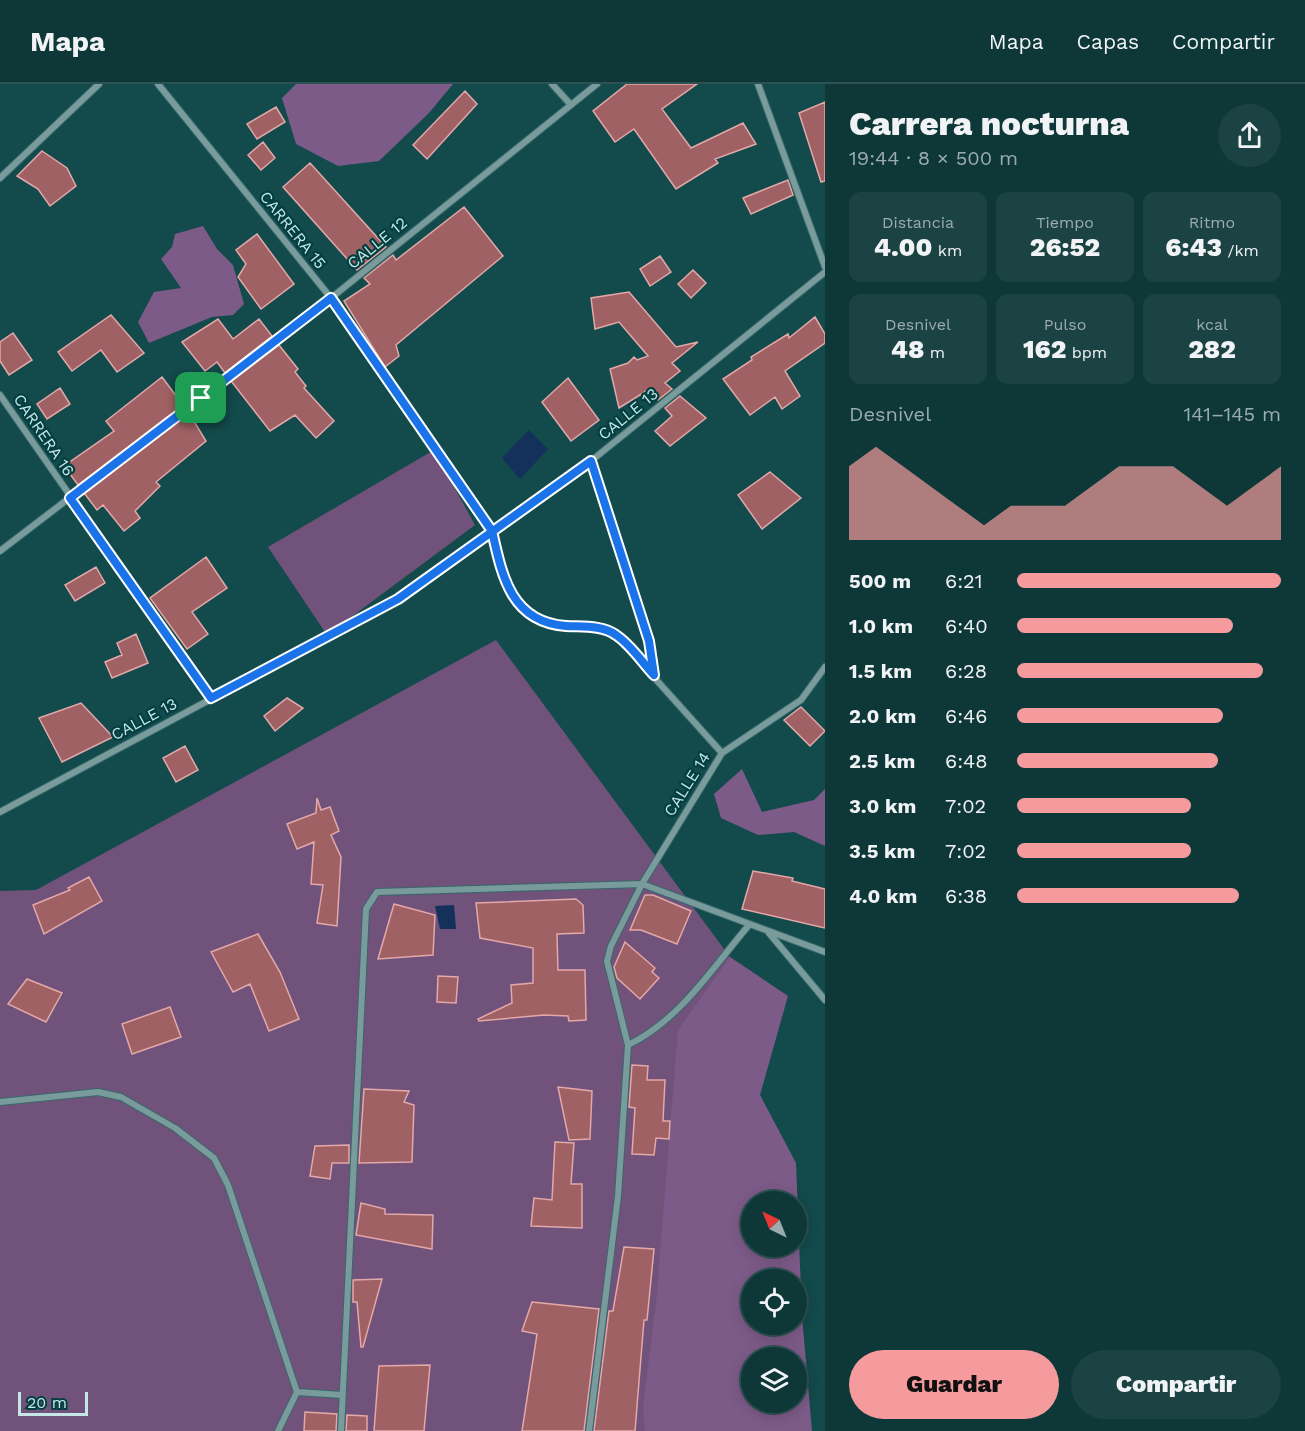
<!DOCTYPE html>
<html lang="es">
<head>
<meta charset="utf-8">
<style>
	:root { --surface:#0e3838; --page:#1c4343; --text:#f1f3f6; --muted:#9bacae; --line:#2e5253; --accent:#f59b9e }
	body { margin:0; font-family:"Work Sans",sans-serif; background:var(--page); color:var(--text); height:100vh; display:flex; flex-direction:column; font-size:22px; white-space:nowrap }
	* { box-sizing:border-box; margin:0 }
	p { font-size:20px; color:var(--muted) }
	.icon { flex:none; width:33px; height:33px; fill:none; stroke:currentColor; stroke-width:2; stroke-linecap:round; stroke-linejoin:round }
	.map { position:relative; flex:1; overflow:hidden }
	.drawer { display:flex; flex-direction:column; background:var(--surface); width:480px }
	.drawer>* { flex:none }
	.needle { width:39px; rotate:317deg }
	.buttons { position:absolute; left:741px; top:1107px; display:grid; gap:12px }
	.buttons a { display:grid; place-items:center; width:66px; height:66px; border-radius:50%; background:var(--surface); box-shadow:0 3px 15px #0003,0 0 0 2px var(--line); font-size:30px }
	.scale { position:absolute; left:18px; bottom:15px; width:70px; box-sizing:border-box; padding-left:6px; border:3px solid #c5e7e7; border-top:0; font-size:16px; line-height:21px; white-space:nowrap; color:#c5e7e7; -webkit-text-stroke:4px #033f41; paint-order:stroke }
	.pin { position:absolute; display:grid; place-items:center; width:51px; height:51px; color:#fff; margin:-26px; border-radius:12px; box-shadow:0 3px 9px #0006 }
	.round { display:grid; place-items:center; flex:none; width:63px; height:63px; border-radius:32px; background:var(--page) }
	.head { display:flex; align-items:center; justify-content:space-between; height:102px; padding:0 24px }
	h1 { font-size:33px; font-weight:800; line-height:45px }
	.figures { display:grid; grid-template-columns:repeat(3,1fr); gap:9px; height:102px; padding:6px 24px }
	.figures div { display:grid; align-content:center; border-radius:12px; background:var(--page); text-align:center }
	.figures b { font-size:26px; font-weight:800 }
	.figures small { font-size:16px; font-weight:400 }
	.figures p { font-size:16px }
	.chart { height:168px; padding:12px 24px }
	.chart p { display:flex; justify-content:space-between }
	.chart svg { width:100%; height:108px; margin-top:6px; fill:var(--accent); opacity:.7 }
	.action { display:flex; gap:12px; margin-top:auto; padding:12px 24px }
	.action a { flex:1; height:69px; border-radius:36px; background:var(--accent); color:#111; font-size:24px; font-weight:800; line-height:69px; text-align:center }
	.action a+a { background:var(--page); color:var(--text) }
	ul { padding:0 24px; list-style:none; font-size:20px }
	li { display:grid; grid-template-columns:96px 72px 1fr; align-items:center; height:45px }
	li i { height:15px; border-radius:8px; background:var(--accent) }
	header { display:flex; align-items:center; gap:36px; box-sizing:border-box; height:84px; padding:0 30px; background:var(--surface); border-bottom:2px solid var(--line) }
	header strong { font-size:28px }
	nav { display:flex; gap:33px; margin-inline-start:auto; font-size:21px }
	main { display:flex; flex:1; min-height:0 }
	.map>svg:first-child { display:block }
	.green { fill:#71527b }
	.forest { fill:#7d5b89; fill-rule:evenodd }
	.water { fill:#13315a }
	.building { fill:#a06164; stroke:#e3a8a9; stroke-width:1.5 }
	.lines { fill:none; stroke-linecap:round; stroke-linejoin:round }
	.street-casing { stroke:#37696a; stroke-width:8 }
	.street { stroke:#7a9b9c; stroke-width:6 }
	.route-casing { stroke:#fff; stroke-width:12 }
	.route { stroke:#1a73e8; stroke-width:8 }
	.labels { text-anchor:middle; dominant-baseline:central; stroke-width:4.5; stroke-linejoin:round; paint-order:stroke }
	.street-label { font-size:16px; fill:#c5e7e7; stroke:#033f41 }
</style>
</head>
<body>
<header>
<strong>Mapa</strong>
<nav><a>Mapa</a><a>Capas</a><a>Compartir</a></nav>
</header>
<main>
<div class="map">
<svg width="825" height="1347" viewBox="0 0 825 1347">
	<rect width="100%" height="100%" fill="#134a4b"/>
	<!-- green -->
	<path class="green" d="M 434,366 L 475,441 L 327,551 L 268,463 Z
		M 496,556 L 730,873 L 771,949 L 698,1347 L 0,1347 L 0,807 L 36,806 Z"/>
	<!-- forest -->
	<path class="forest" d="M 296,0 L 453,0 L 429,29 L 379,77 L 338,82 L 296,60 L 282,14 Z
		M 203,142 L 217,165 L 233,181 L 244,220 L 233,231 L 212,233 L 149,259 L 138,238 L 154,208 L 181,204 L 161,175 L 172,163 L 175,150 Z
		M 742,685 L 762,728 L 814,716 L 825,705 L 825,762 L 794,748 L 758,751 L 721,734 L 714,710 Z
		M 730,873 L 788,912 L 760,1011 L 796,1079 L 802,1232 L 812,1347 L 645,1347 L 643,1323 L 656,1220 L 678,946 ZM 752,1118 L 796,1118 L 796,1162 L 752,1162 ZM 752,1196 L 796,1196 L 796,1240 L 752,1240 ZM 752,1274 L 796,1274 L 796,1318 L 752,1318 Z"/>
	<!-- water -->
	<path class="water" d="M 529,346 L 548,365 L 520,395 L 502,374 Z
		M 454,821 L 456,845 L 440,845 L 435,822 Z"/>
	<!-- building -->
	<path class="building" d="M 627,0 L 697,0 L 662,25 L 691,64 L 743,39 L 756,60 L 715,75 L 718,79 L 676,105 L 634,45 L 615,58 L 593,27 Z
		M 465,7 L 477,20 L 427,75 L 413,61 Z
		M 825,18 L 825,97 L 821,98 L 799,29 Z
		M 276,23 L 285,38 L 257,55 L 247,40 Z
		M 263,58 L 275,74 L 261,86 L 248,71 Z
		M 42,67 L 67,84 L 76,102 L 50,122 L 38,105 L 17,92 Z
		M 310,79 L 386,163 L 357,186 L 283,103 Z
		M 788,96 L 793,111 L 751,130 L 743,114 Z
		M 464,123 L 503,172 L 396,261 L 399,272 L 385,283 L 344,217 L 370,200 L 364,194 L 393,171 L 396,176 Z
		M 257,150 L 294,200 L 261,225 L 238,193 L 246,180 L 236,166 Z
		M 660,172 L 671,188 L 650,202 L 640,185 Z
		M 693,186 L 706,199 L 691,214 L 678,200 Z
		M 629,208 L 676,263 L 698,258 L 672,279 L 680,287 L 665,299 L 672,305 L 658,316 L 648,306 L 619,324 L 610,285 L 628,279 L 634,273 L 637,276 L 648,272 L 619,238 L 595,245 L 591,214 Z
		M 111,231 L 144,269 L 117,288 L 101,266 L 72,287 L 58,268 Z
		M 815,233 L 825,250 L 825,259 L 785,287 L 800,312 L 782,325 L 775,313 L 750,331 L 723,295 L 752,276 L 751,273 L 788,250 L 789,254 Z
		M 218,235 L 233,255 L 259,235 L 272,252 L 225,289 L 217,278 L 205,287 L 182,258 Z
		M 13,249 L 32,276 L 9,291 L 0,277 L 0,258 Z
		M 279,261 L 298,285 L 295,288 L 306,302 L 304,304 L 334,337 L 316,354 L 295,331 L 270,347 L 231,297 Z
		M 162,293 L 183,321 L 78,401 L 64,382 L 114,347 L 106,337 Z
		M 568,294 L 599,336 L 571,357 L 542,318 Z
		M 60,304 L 70,320 L 47,335 L 37,320 Z
		M 680,312 L 706,334 L 670,362 L 655,347 L 672,332 L 665,324 Z
		M 189,329 L 206,357 L 156,398 L 160,402 L 135,427 L 140,434 L 124,447 L 103,421 L 97,426 L 84,409 Z
		M 770,388 L 801,414 L 762,445 L 738,411 Z
		M 206,473 L 227,504 L 192,528 L 208,550 L 187,565 L 150,514 Z
		M 96,483 L 105,499 L 75,517 L 65,501 Z
		M 136,550 L 148,579 L 112,594 L 105,578 L 122,571 L 117,559 Z
		M 287,614 L 303,624 L 275,647 L 264,632 Z
		M 81,619 L 113,653 L 62,678 L 39,634 Z
		M 801,623 L 825,647 L 810,662 L 784,636 Z
		M 185,662 L 198,686 L 176,698 L 163,674 Z
		M 317,714 L 321,726 L 330,723 L 339,747 L 331,751 L 341,773 L 337,842 L 317,839 L 323,801 L 311,800 L 314,758 L 297,765 L 287,740 L 316,729 Z
		M 753,787 L 793,794 L 792,797 L 825,805 L 825,844 L 742,825 Z
		M 89,793 L 102,817 L 44,850 L 33,821 L 70,806 L 68,804 Z
		M 645,811 L 653,811 L 691,827 L 677,860 L 641,846 L 630,846 Z
		M 576,815 L 583,821 L 584,849 L 557,850 L 558,886 L 585,886 L 586,936 L 569,937 L 568,932 L 544,931 L 479,937 L 478,935 L 512,919 L 511,901 L 533,899 L 533,864 L 480,854 L 476,819 Z
		M 394,820 L 435,831 L 433,871 L 378,875 Z
		M 258,850 L 280,888 L 299,935 L 269,947 L 250,900 L 233,908 L 211,868 Z
		M 625,858 L 655,884 L 652,888 L 659,894 L 640,915 L 617,894 L 614,883 Z
		M 438,892 L 458,893 L 456,919 L 437,918 Z
		M 27,895 L 62,909 L 46,938 L 8,920 Z
		M 170,923 L 181,953 L 132,970 L 122,940 Z
		M 632,981 L 648,982 L 647,996 L 665,996 L 663,1037 L 670,1037 L 669,1055 L 656,1054 L 654,1071 L 632,1070 L 635,1024 L 629,1023 Z
		M 558,1003 L 592,1007 L 590,1055 L 569,1056 Z
		M 364,1005 L 409,1007 L 404,1018 L 414,1021 L 412,1078 L 359,1079 Z
		M 555,1058 L 574,1059 L 571,1100 L 582,1100 L 582,1144 L 531,1142 L 534,1114 L 552,1116 Z
		M 349,1061 L 349,1079 L 332,1079 L 330,1095 L 310,1092 L 315,1062 Z
		M 361,1119 L 385,1125 L 385,1130 L 433,1131 L 432,1165 L 356,1151 Z
		M 624,1163 L 654,1165 L 647,1236 L 644,1236 L 635,1347 L 594,1347 L 609,1227 L 613,1227 Z
		M 382,1195 L 363,1263 L 361,1263 L 357,1218 L 353,1218 L 353,1196 Z
		M 532,1218 L 599,1225 L 584,1347 L 522,1347 L 537,1250 L 522,1247 Z
		M 430,1281 L 424,1347 L 374,1347 L 379,1282 Z
		M 305,1328 L 337,1330 L 336,1347 L 304,1347 Z
		M 347,1331 L 367,1332 L 367,1347 L 346,1347 Z"/>
	<g class="lines">
		<!-- street casing -->
		<g class="street-casing">
			<path id="street" d="M 158,0 L 331,214 L 492,447 C 500,482 510,533 553,541 C 575,545 595,542 616,551 L 722,669
				M 552,0 L 571,21
				M 758,0 L 825,183
				M 0,94 L 99,0
				M 0,311 L 211,614
				M 591,377 L 649,557 L 654,590
				M 0,467 L 331,214 L 597,0
				M 0,728 L 398,515 L 591,377 L 825,188
				M 769,849 L 825,916
				M 628,961 C 679,937 713,883 749,841
				M 0,1018 L 98,1008 L 121,1013 L 175,1044 L 214,1074 L 228,1101 L 297,1308 L 278,1347
				M 297,1308 L 342,1311
				M 341,1347 L 366,825 L 377,808 L 642,800 L 825,868
				M 589,1347 L 618,1112 L 628,961 L 607,877 L 611,862 L 642,800 L 722,669 L 801,616 L 825,583"/>
		</g>
		<!-- street -->
		<use href="#street" class="street"/>
	</g>
	<g class="lines">
		<!-- route casing -->
		<g class="route-casing">
			<path id="route" d="M 201,314 L 331,214 L 492,447 C 502,492 511,538 566,542 C 583,543 602,541 616,551 C 630,560 642,578 654,591 L 649,557 L 591,377 L 398,515 L 211,614 L 70,414 L 201,314"/>
		</g>
		<!-- route -->
		<use href="#route" class="route"/>
	</g>
	<g class="labels">
		<!-- street labels -->
		<g class="street-label">
			<text transform="translate(293 146) rotate(51)">CARRERA 15</text>
			<text transform="translate(377 159) rotate(-39)">CALLE 12</text>
			<text transform="translate(628 330) rotate(-39)">CALLE 13</text>
			<text transform="translate(44 351) rotate(56)">CARRERA 16</text>
			<text transform="translate(144 635) rotate(-28)">CALLE 13</text>
			<text transform="translate(687 700) rotate(-58)">CALLE 14</text>
		</g>
	</g>
</svg>
<div class="buttons">
<a><svg class="needle" viewBox="-14 -14 28 28"><path d="M0-13l5 13h-10z" fill="#e53935"/><path d="M0 13l5-13h-10z" fill="#9bacae"/></svg></a>
<a><svg class="icon" aria-label="locate" viewBox="0 0 24 24"><circle cx="12" cy="12" r="6"/><path d="M12 2v4M12 18v4M2 12h4M18 12h4"/></svg></a>
<a><svg class="icon" aria-label="layers" viewBox="0 0 24 24"><path d="M12 4l9 5-9 5-9-5zM3 14l9 5 9-5"/></svg></a>
</div>
<div class="scale">20 m</div>
<div class="pin" style="left:201px;top:314px;background:#1e9e55"><svg class="icon" aria-label="arrive" viewBox="0 0 24 24"><path d="M6 21V4h12l-3 4 3 4H6"/></svg></div>
</div>
<section class="drawer">
<div class="head"><div><h1>Carrera nocturna</h1><p>19:44 · 8 × 500 m</p></div><a class="round"><svg class="icon" aria-label="share" viewBox="0 0 24 24"><path d="M12 15V3M7 8l5-5 5 5M5 13v7h14v-7"/></svg></a></div>
<div class="figures">
<div><p>Distancia</p><b>4.00<small> km</small></b></div>
<div><p>Tiempo</p><b>26:52</b></div>
<div><p>Ritmo</p><b>6:43<small> /km</small></b></div>
</div>
<div class="figures">
<div><p>Desnivel</p><b>48<small> m</small></b></div>
<div><p>Pulso</p><b>162<small> bpm</small></b></div>
<div><p>kcal</p><b>282</b></div>
</div>
<div class="chart"><p><span>Desnivel</span>141–145 m</p>
<svg viewBox="0 0 160 44" preserveAspectRatio="none"><path d="M0 44V14L10 6L20 14L30 22L40 30L50 38L60 30L70 30L80 30L90 22L100 14L110 14L120 14L130 22L140 30L150 22L160 14V44z"/></svg>
</div>
<ul>
<li><b>500 m</b>6:21<i style="width:100%"></i></li>
<li><b>1.0 km</b>6:40<i style="width:82%"></i></li>
<li><b>1.5 km</b>6:28<i style="width:93%"></i></li>
<li><b>2.0 km</b>6:46<i style="width:78%"></i></li>
<li><b>2.5 km</b>6:48<i style="width:76%"></i></li>
<li><b>3.0 km</b>7:02<i style="width:66%"></i></li>
<li><b>3.5 km</b>7:02<i style="width:66%"></i></li>
<li><b>4.0 km</b>6:38<i style="width:84%"></i></li>
</ul>
<div class="action"><a>Guardar</a><a>Compartir</a></div>
</section>
</main>
</body>
</html>
